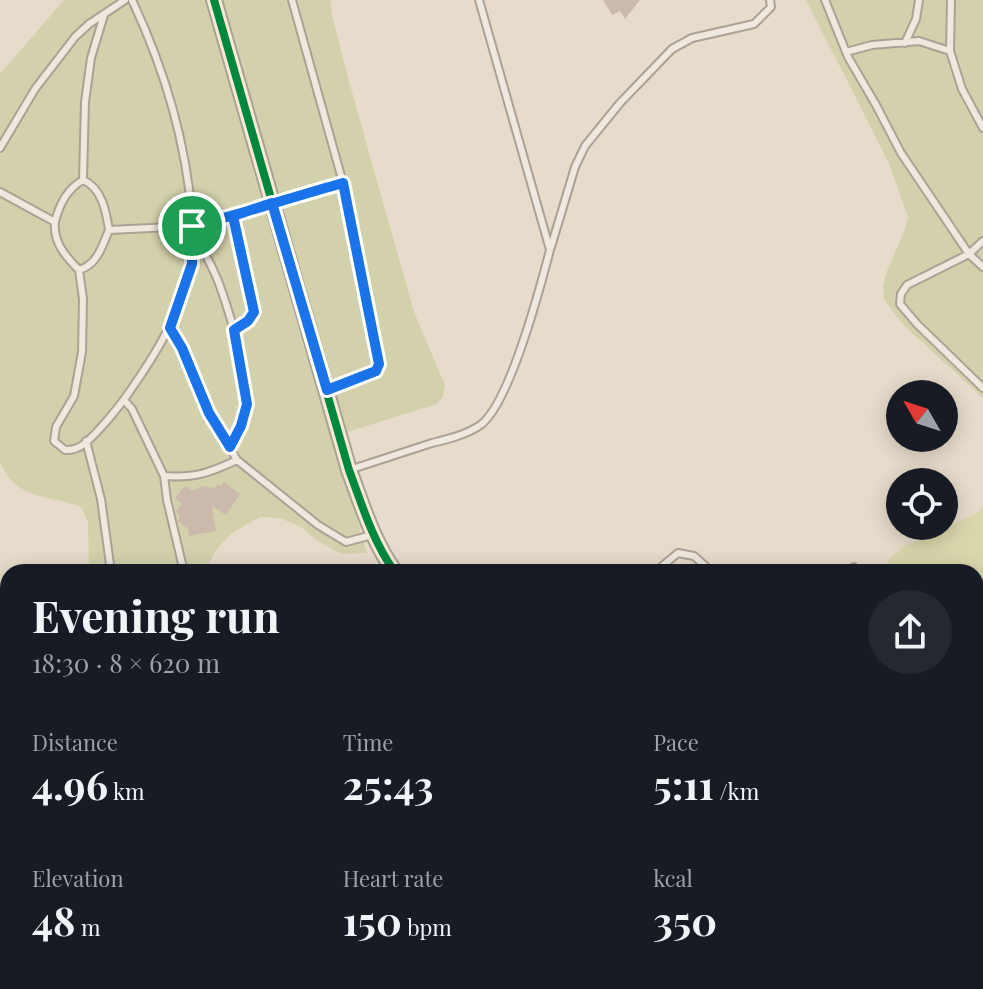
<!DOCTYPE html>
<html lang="en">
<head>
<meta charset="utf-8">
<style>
	:root { --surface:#171b24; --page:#242831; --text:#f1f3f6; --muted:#9ea1a6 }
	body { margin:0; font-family:"Playfair Display",serif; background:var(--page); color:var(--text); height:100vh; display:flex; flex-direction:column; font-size:30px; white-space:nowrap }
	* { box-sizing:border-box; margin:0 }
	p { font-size:26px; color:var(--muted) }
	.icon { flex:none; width:44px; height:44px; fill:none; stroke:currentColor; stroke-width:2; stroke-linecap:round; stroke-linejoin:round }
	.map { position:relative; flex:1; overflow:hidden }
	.panel { position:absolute; left:0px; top:564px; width:984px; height:426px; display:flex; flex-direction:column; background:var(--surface); border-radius:24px 24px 0 0; box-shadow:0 4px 20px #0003 }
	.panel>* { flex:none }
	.needle { width:52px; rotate:309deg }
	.tools { position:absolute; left:886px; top:380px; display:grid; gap:16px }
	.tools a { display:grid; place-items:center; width:72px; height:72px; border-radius:50%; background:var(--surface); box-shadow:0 4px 20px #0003; font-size:40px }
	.pin { position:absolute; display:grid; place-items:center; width:68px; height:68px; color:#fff; margin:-34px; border:4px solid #fff; border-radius:50%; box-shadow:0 2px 8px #0007 }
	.round { display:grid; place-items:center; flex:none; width:84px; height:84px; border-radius:42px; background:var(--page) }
	.summary { display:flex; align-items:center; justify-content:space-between; height:136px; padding:0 32px }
	h1 { font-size:44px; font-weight:700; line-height:60px }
	.stats { display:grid; grid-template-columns:repeat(3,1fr); gap:12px; height:136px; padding:8px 32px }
	.stats div { display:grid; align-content:center }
	.stats b { font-size:40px; font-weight:700 }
	.stats small { font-size:22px; font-weight:400 }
	.stats p { font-size:22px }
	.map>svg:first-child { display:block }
	.green { fill:#dad6ac }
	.cemetery { fill:#d3d0ac }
	.building { fill:#cbb9ac }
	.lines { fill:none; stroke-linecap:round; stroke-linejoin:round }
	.service-casing { stroke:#aca195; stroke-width:10 }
	.minor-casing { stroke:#aca195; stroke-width:15 }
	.tertiary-casing { stroke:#aca195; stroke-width:18 }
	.service { stroke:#eee8df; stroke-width:6 }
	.minor { stroke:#eee8df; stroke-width:11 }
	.tertiary { stroke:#eee8df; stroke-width:14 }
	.rail { stroke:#ada79f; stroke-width:4; stroke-dasharray:14 14; stroke-linecap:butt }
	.cycleway-casing { stroke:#f9ead1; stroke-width:13 }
	.cycleway { stroke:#00873e; stroke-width:8 }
	.route-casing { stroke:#fff; stroke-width:16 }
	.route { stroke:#1a73e8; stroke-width:10 }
</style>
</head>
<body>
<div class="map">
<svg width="983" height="989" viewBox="0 0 983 989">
	<rect width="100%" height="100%" fill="#e7dccb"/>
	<!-- green -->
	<path class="green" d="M 983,507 L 983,936 L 976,928 L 976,572 L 890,572 L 888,560 L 903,547 L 977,513 Z"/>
	<!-- cemetery -->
	<path class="cemetery" d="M 64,0 L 205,0 L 265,211 L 367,553 L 342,554 L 319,542 L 301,527 L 280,518 L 260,517 L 232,533 L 217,549 L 204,572 L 89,572 L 88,521 L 81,507 C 57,497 29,500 10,479 C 6,474 3,468 0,463 L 0,74 Z
		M 221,0 L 330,0 L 332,15 L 350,85 L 414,312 L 445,385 L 443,396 L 437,404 L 347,432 Z
		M 806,0 L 983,0 L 983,398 L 910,331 L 895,315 L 884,298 L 883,286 L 887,271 L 904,232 L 908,217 L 888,161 Z"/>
	<!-- building -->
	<path class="building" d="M 603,0 L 640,0 L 625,19 L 620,11 L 612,15 Z
		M 224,482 L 240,494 L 226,515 L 212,506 L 216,531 L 189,536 L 188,529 L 178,521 L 180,516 L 176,512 L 182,504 L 175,498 L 185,486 L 192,491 L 204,486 L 215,488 L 218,484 L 220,487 Z"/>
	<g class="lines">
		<!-- service casing -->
		<g class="service-casing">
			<path id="service" d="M 132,0 C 164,68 186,142 192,217 C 193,232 195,250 192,265 C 181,312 158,351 130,391 C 122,403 90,444 77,448 C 73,450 69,450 65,450 L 54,441 L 56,427 L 74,396 L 82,352 L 83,299 L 79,270 C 98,264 102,246 109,230 L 192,226 L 233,216 L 272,203 L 343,183
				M 292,0 L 343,183 L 379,364 L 376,371 L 370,375 L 327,390
				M 825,0 L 848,57 L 876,105 L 901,153 L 969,254 L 983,267
				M 951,0 L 950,51 L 962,89 L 983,128
				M 104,15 L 91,58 L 85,102 L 83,180 C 102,188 106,211 109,230
				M 905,43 L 916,19 L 919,0
				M 846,52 L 872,45 L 919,41 L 950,51
				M 0,148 L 35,89 L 75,37 L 89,24 L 125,0
				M 0,192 L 55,222 C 53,242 65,256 79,270
				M 55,222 C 59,205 67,189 83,180
				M 194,239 C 215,263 225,300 234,330
				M 983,241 L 969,254 L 907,285 L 901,294 L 900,304 L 917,324 L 983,388
				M 551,247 L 575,167 L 585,146 L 620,103 L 672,49 L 692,38 L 754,24 L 771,7 L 770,0
				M 170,328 L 182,348 L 209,413 L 237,460 L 318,525 L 346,542 L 372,535
				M 124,400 L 132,409 L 164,476 L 167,500 L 184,572
				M 86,441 L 101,499 L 111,572
				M 230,447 L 241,426 L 247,404 L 234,330 L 248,321 L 254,312 L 233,216
				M 349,470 C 377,461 405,452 432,443 C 448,439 465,435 479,426 C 509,407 540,288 550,250 L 479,0
				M 164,476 C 196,478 209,473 237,460
				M 655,572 L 678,553 L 694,556 L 712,572
				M 853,572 L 854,567"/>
		</g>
		<!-- minor casing -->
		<g class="minor-casing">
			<path id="minor" d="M 529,982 L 532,989
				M 351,985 L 362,982"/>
		</g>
		<!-- tertiary casing -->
		<g class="tertiary-casing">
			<path id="tertiary" d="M 214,0 L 349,470 C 362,505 373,542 395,572
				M 700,982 L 702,989"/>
		</g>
		<!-- service -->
		<use href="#service" class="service"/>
		<!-- minor -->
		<use href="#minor" class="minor"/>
		<!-- tertiary -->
		<use href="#tertiary" class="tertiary"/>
		<!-- rail -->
		<path class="rail" d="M 0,952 L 8,958
			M 45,982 L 56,989"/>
		<!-- cycleway casing -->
		<g class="cycleway-casing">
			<path id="cycleway" d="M 214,0 L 349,470 C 362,505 373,542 395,572"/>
		</g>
		<!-- cycleway -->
		<use href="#cycleway" class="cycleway"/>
	</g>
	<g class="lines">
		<!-- route casing -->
		<g class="route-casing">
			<path id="route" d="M 192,226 L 192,264 L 170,328 L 182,348 L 209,413 L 230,447 L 241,426 L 247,404 L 234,330 L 248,321 L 254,312 L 233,216 L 272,203 L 327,390 L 376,371 L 379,364 L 343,183 C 292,197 243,214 192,226"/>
		</g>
		<!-- route -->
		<use href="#route" class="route"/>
	</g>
</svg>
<div class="tools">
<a><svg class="needle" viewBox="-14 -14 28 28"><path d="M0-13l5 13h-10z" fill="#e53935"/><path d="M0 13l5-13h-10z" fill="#9ea1a6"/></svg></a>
<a><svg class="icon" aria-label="locate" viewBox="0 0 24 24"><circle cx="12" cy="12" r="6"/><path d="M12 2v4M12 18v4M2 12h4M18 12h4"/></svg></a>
</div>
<div class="pin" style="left:192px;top:226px;background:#1e9e55"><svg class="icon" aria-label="arrive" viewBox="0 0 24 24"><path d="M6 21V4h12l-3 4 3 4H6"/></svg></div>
<section class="panel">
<div class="summary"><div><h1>Evening run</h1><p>18:30 · 8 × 620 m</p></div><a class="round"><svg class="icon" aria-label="share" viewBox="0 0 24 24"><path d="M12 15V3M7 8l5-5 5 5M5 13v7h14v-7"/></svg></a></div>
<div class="stats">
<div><p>Distance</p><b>4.96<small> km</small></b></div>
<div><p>Time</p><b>25:43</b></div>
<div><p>Pace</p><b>5:11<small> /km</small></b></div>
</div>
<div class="stats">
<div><p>Elevation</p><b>48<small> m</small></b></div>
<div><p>Heart rate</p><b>150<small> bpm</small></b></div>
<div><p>kcal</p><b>350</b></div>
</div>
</section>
</div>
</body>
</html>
